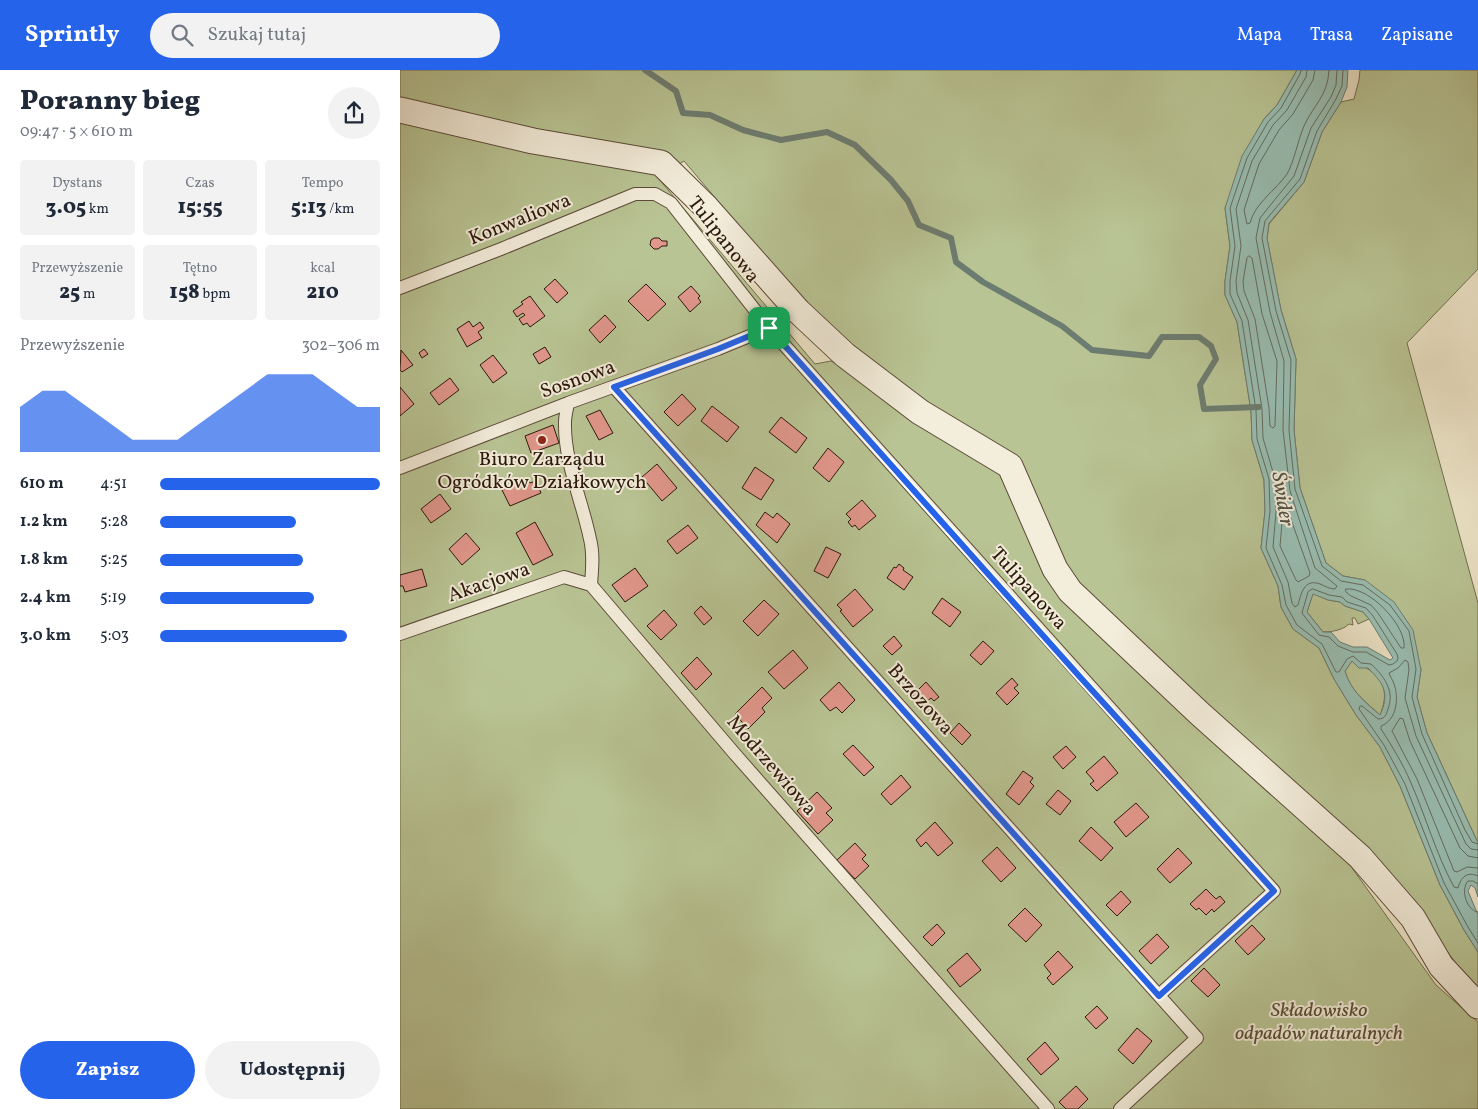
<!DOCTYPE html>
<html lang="pl">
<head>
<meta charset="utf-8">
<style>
	:root { --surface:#fff; --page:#f2f2f3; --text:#1f2937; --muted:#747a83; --accent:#2563eb }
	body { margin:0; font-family:Vollkorn,serif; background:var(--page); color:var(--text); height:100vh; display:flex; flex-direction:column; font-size:19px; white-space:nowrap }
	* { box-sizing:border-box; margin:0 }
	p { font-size:16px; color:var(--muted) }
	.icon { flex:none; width:28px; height:28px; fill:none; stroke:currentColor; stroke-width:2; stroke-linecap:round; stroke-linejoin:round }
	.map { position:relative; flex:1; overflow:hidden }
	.panel { display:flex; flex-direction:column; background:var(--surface); width:400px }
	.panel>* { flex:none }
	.pin { position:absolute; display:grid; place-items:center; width:42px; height:42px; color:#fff; margin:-21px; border-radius:10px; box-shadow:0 2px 8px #0006 }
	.round { display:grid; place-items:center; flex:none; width:52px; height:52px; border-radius:26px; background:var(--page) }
	.headline { display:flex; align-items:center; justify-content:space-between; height:85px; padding:0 20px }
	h1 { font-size:28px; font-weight:800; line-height:38px }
	.figures { display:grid; grid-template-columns:repeat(3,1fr); gap:8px; height:85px; padding:5px 20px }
	.figures div { display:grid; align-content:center; border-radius:5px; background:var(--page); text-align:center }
	.figures b { font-size:21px; font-weight:800 }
	.figures small { font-size:14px; font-weight:400 }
	.figures p { font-size:14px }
	.chart { height:140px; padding:10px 20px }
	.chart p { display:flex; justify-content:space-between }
	.chart svg { width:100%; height:90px; margin-top:5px; fill:var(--accent); opacity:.7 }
	.action { display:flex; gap:10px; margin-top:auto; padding:10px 20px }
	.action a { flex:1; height:58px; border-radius:30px; background:var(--accent); color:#fff; font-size:20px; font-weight:800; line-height:58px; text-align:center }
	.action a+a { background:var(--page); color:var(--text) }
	ul { padding:0 20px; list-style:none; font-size:16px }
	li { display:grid; grid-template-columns:80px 60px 1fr; align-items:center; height:38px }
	li i { height:12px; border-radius:6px; background:var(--accent) }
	header { display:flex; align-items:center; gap:30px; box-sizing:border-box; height:70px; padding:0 25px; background:var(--accent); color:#fff }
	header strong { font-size:24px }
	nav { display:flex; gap:28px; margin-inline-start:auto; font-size:18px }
	.search { width:350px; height:45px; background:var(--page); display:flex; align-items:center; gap:12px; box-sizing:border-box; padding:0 18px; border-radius:28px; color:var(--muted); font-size:19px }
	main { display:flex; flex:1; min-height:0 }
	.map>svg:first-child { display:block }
	.green { fill:#b9c494; stroke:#726e4f }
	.water { fill:#99bfb4; stroke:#6d7c70; fill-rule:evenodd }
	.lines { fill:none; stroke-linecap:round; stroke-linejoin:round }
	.shore { stroke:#626c5f; stroke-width:1 }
	.stream { stroke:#6d7c70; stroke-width:6 }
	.building { fill:#e1978c; stroke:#2c180a }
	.service-casing { stroke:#5c4b39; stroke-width:14 }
	.minor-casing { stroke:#5c4b39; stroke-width:27 }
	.service { stroke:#f3eddb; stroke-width:12 }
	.minor { stroke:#f3eddb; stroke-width:25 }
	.route-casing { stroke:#fff; stroke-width:10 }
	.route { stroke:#2563eb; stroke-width:6 }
	.poi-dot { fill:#8f2418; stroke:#f3eddb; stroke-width:2 }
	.labels { text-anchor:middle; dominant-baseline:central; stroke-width:4; stroke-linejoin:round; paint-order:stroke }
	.street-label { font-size:20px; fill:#2c180a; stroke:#f3eddb }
	.poi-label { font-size:20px; fill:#2c180a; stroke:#f3eddb }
	.park-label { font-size:20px; font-style:italic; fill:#564c33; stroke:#f3eddb }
	.water-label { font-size:21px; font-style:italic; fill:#525246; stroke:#f3eddb }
</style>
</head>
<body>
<header>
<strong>Sprintly</strong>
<div class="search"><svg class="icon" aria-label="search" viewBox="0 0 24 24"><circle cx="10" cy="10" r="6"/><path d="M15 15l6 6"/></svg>Szukaj tutaj</div>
<nav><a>Mapa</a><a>Trasa</a><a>Zapisane</a></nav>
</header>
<main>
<section class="panel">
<div class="headline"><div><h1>Poranny bieg</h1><p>09:47 · 5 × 610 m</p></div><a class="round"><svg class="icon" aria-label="share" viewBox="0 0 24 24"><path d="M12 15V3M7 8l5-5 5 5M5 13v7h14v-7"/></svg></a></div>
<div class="figures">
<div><p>Dystans</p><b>3.05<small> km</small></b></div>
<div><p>Czas</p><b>15:55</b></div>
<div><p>Tempo</p><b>5:13<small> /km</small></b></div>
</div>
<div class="figures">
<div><p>Przewyższenie</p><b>25<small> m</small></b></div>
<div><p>Tętno</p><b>158<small> bpm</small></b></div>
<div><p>kcal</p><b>210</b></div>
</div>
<div class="chart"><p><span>Przewyższenie</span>302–306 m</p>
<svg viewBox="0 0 160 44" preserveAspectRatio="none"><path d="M0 44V22L10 14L20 14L30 22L40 30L50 38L60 38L70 38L80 30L90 22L100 14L110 6L120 6L130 6L140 14L150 22L160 22V44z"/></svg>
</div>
<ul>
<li><b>610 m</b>4:51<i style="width:100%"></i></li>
<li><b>1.2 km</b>5:28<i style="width:62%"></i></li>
<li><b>1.8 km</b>5:25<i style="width:65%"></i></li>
<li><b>2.4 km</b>5:19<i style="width:70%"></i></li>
<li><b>3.0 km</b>5:03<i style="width:85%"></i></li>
</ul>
<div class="action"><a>Zapisz</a><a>Udostępnij</a></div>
</section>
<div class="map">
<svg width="1078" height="1039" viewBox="0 0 1078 1039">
	<rect width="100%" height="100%" fill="#ece4c7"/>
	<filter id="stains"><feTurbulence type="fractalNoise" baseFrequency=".004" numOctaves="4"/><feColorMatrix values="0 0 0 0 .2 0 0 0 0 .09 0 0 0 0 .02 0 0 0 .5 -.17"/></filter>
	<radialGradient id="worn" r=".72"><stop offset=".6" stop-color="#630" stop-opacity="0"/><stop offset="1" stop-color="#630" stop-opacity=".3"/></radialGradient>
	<!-- green -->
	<path class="green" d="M 0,0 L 897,0 L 877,35 L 864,49 L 825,138 L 830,176 L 825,211 L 825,225 L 837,252 L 851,341 L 852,370 L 864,410 L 865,441 L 861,478 L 878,516 L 881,537 L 893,559 L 919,578 L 934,609 L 956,645 L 980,677 L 1000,716 L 1040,815 L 1064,860 L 1078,882 L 1078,923 L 1018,842 L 672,512 L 614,388 L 443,279 L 284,91 L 258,108 L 415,294 L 431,291 L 596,393 L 655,518 L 927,763 L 1036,915 L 1078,952 L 1078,1039 L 0,1039 Z
		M 960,0 L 1078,0 L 1078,199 L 1007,273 L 1078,533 L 1078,773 L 1027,663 L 1017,627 L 1021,599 L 965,510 L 943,506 L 926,493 L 900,418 L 894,360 L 896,289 L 881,240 L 867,169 L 869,154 L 904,112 L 922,62 L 941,32 L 954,29 L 959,10 Z
		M 913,523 L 928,530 L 940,532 L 945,536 L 963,542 L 969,549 L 958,554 L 955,548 L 952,548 L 953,555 L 949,554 C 943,560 932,562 923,562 L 907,542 Z
		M 952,591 C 979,602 992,616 980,645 C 966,632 950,621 945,601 Z"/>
	<!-- water -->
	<path class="water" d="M 897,0 L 948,0 L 947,17 L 941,32 L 922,62 L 904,112 L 869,153 L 867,168 L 881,240 L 896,289 L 894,360 L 900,418 L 926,493 L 943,506 L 965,510 L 994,532 L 1013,560 L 1021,600 L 1017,627 L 1027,663 L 1078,773 L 1078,827 L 1075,818 L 1071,815 L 1068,821 L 1078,845 L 1078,882 L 1064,860 L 1040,815 L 1000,716 L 980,677 L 956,645 L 934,609 L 919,578 L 893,559 L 881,537 L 878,516 L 861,478 L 865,441 L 864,410 L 852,370 L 851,341 L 837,252 L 825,225 L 825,211 L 830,176 L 825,138 L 842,86 L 864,49 L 877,35 ZM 913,524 L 928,530 L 940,532 L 945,536 L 963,542 L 969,549 L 993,588 L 990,590 L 967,577 L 953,577 L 940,572 L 931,562 L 923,562 L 907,542 ZM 952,591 L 959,598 L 968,598 C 984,614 990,623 980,645 C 966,633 950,620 945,601 Z"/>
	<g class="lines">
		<!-- shore -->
		<path class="shore" d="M 901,0 L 900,4 L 881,38 L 868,52 L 847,88 L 830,138 L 835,176 L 830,211 L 830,224 L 842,251 L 856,340 L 857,369 L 869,409 L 870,441 L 866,478 L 882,515 L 886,535 L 897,555 L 922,574 L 936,602 L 939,602 L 947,589 L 953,586 L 961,593 L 971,594 C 984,606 995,621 988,639 C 986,645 985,649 978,649 L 962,636 L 960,636 L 959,639 L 984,675 L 1005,714 L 1044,813 L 1068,857 L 1078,873
			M 907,0 L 906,7 L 887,40 L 873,55 L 852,91 L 836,139 L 841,176 L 836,211 L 837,223 L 848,250 L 862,339 L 863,368 L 875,409 L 876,442 L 873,477 L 888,512 L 892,533 L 895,537 L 898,535 C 901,524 904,508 920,514 C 925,516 929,519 935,519 L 937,516 L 915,498 L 890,421 L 883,360 L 884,291 L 870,242 L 856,168 L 860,148 L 894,106 L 911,58 L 931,27 L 936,15 L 937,0
			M 915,0 L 913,10 L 893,44 L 879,60 L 859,94 L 844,140 L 847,154 L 850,153 C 855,133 876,120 887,104 C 894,92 898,70 904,56 C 914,34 928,26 929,0
			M 943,0 L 942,16 L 936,29 L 917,61 L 900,109 L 865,151 L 862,168 L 876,241 L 891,290 L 889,360 L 895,419 L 922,496 L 941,511 L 963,515 L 990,535 L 1009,561 L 1016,599 L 1012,627 L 1022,664 L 1065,760 L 1072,772 L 1078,774
			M 849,186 L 852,188 L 862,244 L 877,291 L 875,356 L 873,358 L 870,356 L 869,338 L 855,249 L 844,221 L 843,211 L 847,188 Z
			M 885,439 L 888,441 L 910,503 L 909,506 L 898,512 L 896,510 L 880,476 L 883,441 Z
			M 913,519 L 929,525 L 942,527 L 947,532 L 966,538 L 973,546 L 997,584 L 998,588 L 997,591 L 993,594 L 989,595 L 966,582 L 953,582 L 938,576 L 929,567 L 919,565 L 902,543 L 908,522 Z
			M 946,519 C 969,516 1007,556 1004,578 L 1001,578 L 978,543 L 971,535 L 951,526 L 946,522 Z
			M 1078,780 L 1071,779 L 1066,774 L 1016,666 L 1005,628 L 1009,600 L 1008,592 L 1005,590 L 998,598 L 989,603 C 990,607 993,610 994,614 C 999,628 997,650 981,656 L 981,659 C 992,676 1003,694 1011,713 C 1026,747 1036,784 1054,817 L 1058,818 C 1061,807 1067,801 1078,806
			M 1078,788 L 1068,786 L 1060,778 L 1010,671 L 1003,649 L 1000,648 L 992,661 L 1017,709 L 1054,801 L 1057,802 L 1067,797 L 1078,798
			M 1078,814 L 1073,811 L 1068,811 C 1060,820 1067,841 1078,842"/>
		<!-- stream -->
		<path class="stream" d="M 245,0 L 276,21 L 283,43 L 310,45 L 343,60 L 381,70 L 427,62 L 455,75 L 491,110 L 508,131 L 519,155 L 551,168 L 556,192 L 583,212 L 662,256 L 692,280 L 749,286 L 762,267 L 799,267 L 811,276 L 816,289 L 800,315 L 804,339 L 859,337"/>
	</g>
	<!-- building -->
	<path class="building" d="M 254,168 L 259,168 L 262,171 L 267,171 L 267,176 L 262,176 L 258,179 L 254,179 L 250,175 L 251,170 Z
		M 155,209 L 168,223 L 157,233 L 144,219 Z
		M 246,214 L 266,234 L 248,251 L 228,231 Z
		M 291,216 L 300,226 L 298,228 L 301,232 L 290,242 L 278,227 Z
		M 130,226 L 145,246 L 130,257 L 127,253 L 123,255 L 119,249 L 125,245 L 123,243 L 117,247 L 113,241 L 123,234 L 121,232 Z
		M 205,245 L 216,257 L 200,273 L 189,260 Z
		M 69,251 L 73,257 L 80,252 L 84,258 L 78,262 L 82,268 L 67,277 L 57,259 Z
		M 145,277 L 151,287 L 139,294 L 133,284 Z
		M 24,279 L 28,284 L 22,288 L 19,283 Z
		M 1,280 L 13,295 L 2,302 L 0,300 Z
		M 93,285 L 107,303 L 93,313 L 80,295 Z
		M 50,308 L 59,320 L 39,335 L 30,323 Z
		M 0,317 L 14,334 L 0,346 Z
		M 282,324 L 296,339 L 278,356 L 264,342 Z
		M 312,336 L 339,357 L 327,372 L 301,351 Z
		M 200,340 L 213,363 L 199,370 L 186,346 Z
		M 381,347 L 407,368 L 396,383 L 369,362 Z
		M 153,355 L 159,373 L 131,383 L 125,366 Z
		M 428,378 L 444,392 L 429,412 L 413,398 Z
		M 257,394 L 277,418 L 262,431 L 242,407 Z
		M 355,397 L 374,410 L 361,430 L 342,418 Z
		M 128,409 L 130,413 L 136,411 L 141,423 L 110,436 L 102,420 Z
		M 40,424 L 51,439 L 31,453 L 21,439 Z
		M 462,430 L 476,446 L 459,460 L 455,455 L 452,457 L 448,452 L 451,449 L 446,444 Z
		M 365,442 L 373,448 L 377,443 L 390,454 L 377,473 L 356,455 Z
		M 135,452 L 153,485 L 133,495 L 116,463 Z
		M 288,455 L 298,468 L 277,484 L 267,471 Z
		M 66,463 L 80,479 L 62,495 L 49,479 Z
		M 426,477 L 441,484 L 428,508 L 414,501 Z
		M 499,494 L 504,498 L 503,500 L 513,507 L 504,520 L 487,508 L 494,497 L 496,498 Z
		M 235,498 L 248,516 L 225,532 L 212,515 Z
		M 22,499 L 27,516 L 5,522 L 3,516 L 0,516 L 0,505 Z
		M 455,519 L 473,540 L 453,557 L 440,541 L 442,540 L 437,535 Z
		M 542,528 L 561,542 L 550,557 L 532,543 Z
		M 364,530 L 379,544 L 358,566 L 343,551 Z
		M 301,536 L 312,548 L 304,555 L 294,543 Z
		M 264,540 L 277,555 L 261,570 L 247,556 Z
		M 494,566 L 502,576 L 492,585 L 483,576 Z
		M 583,571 L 594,581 L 581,595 L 570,585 Z
		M 393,580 L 408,598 L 384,619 L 368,602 Z
		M 297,587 L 312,604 L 296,620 L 281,603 Z
		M 612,608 L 618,615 L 614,618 L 619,623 L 607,635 L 596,623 Z
		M 439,612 L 455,630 L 442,643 L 436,637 L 430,641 L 420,630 Z
		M 526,612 L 539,627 L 534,631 L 531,628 L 523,635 L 513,625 Z
		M 362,617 L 372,628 L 362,638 L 365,642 L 348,659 L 335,644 Z
		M 559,653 L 571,665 L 562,675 L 550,663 Z
		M 453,675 L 474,697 L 464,706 L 443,684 Z
		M 666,676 L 676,687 L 663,699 L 653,687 Z
		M 704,686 L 718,703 L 697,721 L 690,714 L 694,711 L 686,702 Z
		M 623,701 L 633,708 L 630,712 L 634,716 L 619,735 L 606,724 Z
		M 501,705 L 511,717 L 491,735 L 481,724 Z
		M 658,720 L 671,731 L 660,745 L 646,734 Z
		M 417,722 L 432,738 L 426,743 L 433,750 L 418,764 L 397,741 Z
		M 736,733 L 749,747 L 726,767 L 714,752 Z
		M 535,752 L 553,773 L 538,786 L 526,772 L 521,777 L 516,770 Z
		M 691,757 L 713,778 L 701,791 L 679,771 Z
		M 455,773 L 466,785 L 462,789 L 469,796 L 455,809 L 437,790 Z
		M 597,777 L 616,798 L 601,812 L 582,791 Z
		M 778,778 L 792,793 L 770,813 L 757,799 Z
		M 806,819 L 816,829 L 820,826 L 825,832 L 814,842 L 812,839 L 806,845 L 799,838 L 796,840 L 790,834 Z
		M 721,821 L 731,832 L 717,846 L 706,835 Z
		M 625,838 L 642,855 L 626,872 L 608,855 Z
		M 537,854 L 545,863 L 532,876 L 523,867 Z
		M 852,855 L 865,869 L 848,885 L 835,871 Z
		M 757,864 L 769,877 L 751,894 L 739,881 Z
		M 658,881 L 673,897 L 653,915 L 647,908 L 651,904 L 644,895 Z
		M 567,883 L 581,900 L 560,917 L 547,900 Z
		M 804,898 L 820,915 L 808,927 L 791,911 Z
		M 697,936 L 708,948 L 696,959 L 685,947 Z
		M 737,958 L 752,971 L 733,994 L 718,980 Z
		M 645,972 L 659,989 L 641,1005 L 627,989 Z
		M 676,1016 L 688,1029 L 678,1039 L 666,1039 L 659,1032 Z"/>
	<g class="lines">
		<!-- service casing -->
		<g class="service-casing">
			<path id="service" d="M 0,218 L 101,179 L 235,124 L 255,124 L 271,133 L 369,258 L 874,821 L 759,925
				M 214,317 L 797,968 L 720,1039
				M 168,333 C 167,339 165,346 165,352 C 164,392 182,430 190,469 C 194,484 192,500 191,515 L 334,683 L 648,1039
				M 0,398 L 168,333 L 318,279 L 369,258 L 378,251
				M 0,564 L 164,507 L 191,515"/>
		</g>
		<!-- minor casing -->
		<g class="minor-casing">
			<path id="minor" d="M 0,40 L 133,71 L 261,93 L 306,137 L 398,241 L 445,285 L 520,342 L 610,396 L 655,499 L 670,521 L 799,643 L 960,787 L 1013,848 L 1041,896 L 1078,936"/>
		</g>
		<!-- service -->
		<use href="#service" class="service"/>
		<!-- minor -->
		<use href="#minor" class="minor"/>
	</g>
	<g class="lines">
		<!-- route casing -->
		<g class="route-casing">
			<path id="route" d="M 369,258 L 680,607 L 874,821 L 759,926 L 214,317 L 318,279 Z"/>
		</g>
		<!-- route -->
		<use href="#route" class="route"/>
	</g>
	<!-- markers -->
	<circle class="poi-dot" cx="142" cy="370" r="5"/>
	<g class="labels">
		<!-- street labels -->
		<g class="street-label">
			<text transform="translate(120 150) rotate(-22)">Konwaliowa</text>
			<text transform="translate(323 170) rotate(52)">Tulipanowa</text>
			<text transform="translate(178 310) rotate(-20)">Sosnowa</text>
			<text transform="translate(89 513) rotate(-19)">Akacjowa</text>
			<text transform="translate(628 519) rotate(48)">Tulipanowa</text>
			<text transform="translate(520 630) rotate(48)">Brzozowa</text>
			<text transform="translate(371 696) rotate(49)">Modrzewiowa</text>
		</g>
		<!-- poi labels -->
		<g class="poi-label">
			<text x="142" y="390">Biuro Zarządu<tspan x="142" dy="23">Ogródków Działkowych</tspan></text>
		</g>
		<!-- park labels -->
		<g class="park-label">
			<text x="919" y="941">Składowisko<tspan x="919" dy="23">odpadów naturalnych</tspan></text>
		</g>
		<!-- water labels -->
		<g class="water-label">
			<text transform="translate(882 429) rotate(81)">Świder</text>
		</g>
	</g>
	<rect width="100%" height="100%" filter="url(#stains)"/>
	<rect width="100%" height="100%" fill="url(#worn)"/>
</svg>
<div class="pin" style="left:369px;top:258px;background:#1e9e55"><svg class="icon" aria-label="arrive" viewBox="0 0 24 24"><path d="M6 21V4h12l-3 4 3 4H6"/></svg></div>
</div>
</main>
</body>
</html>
